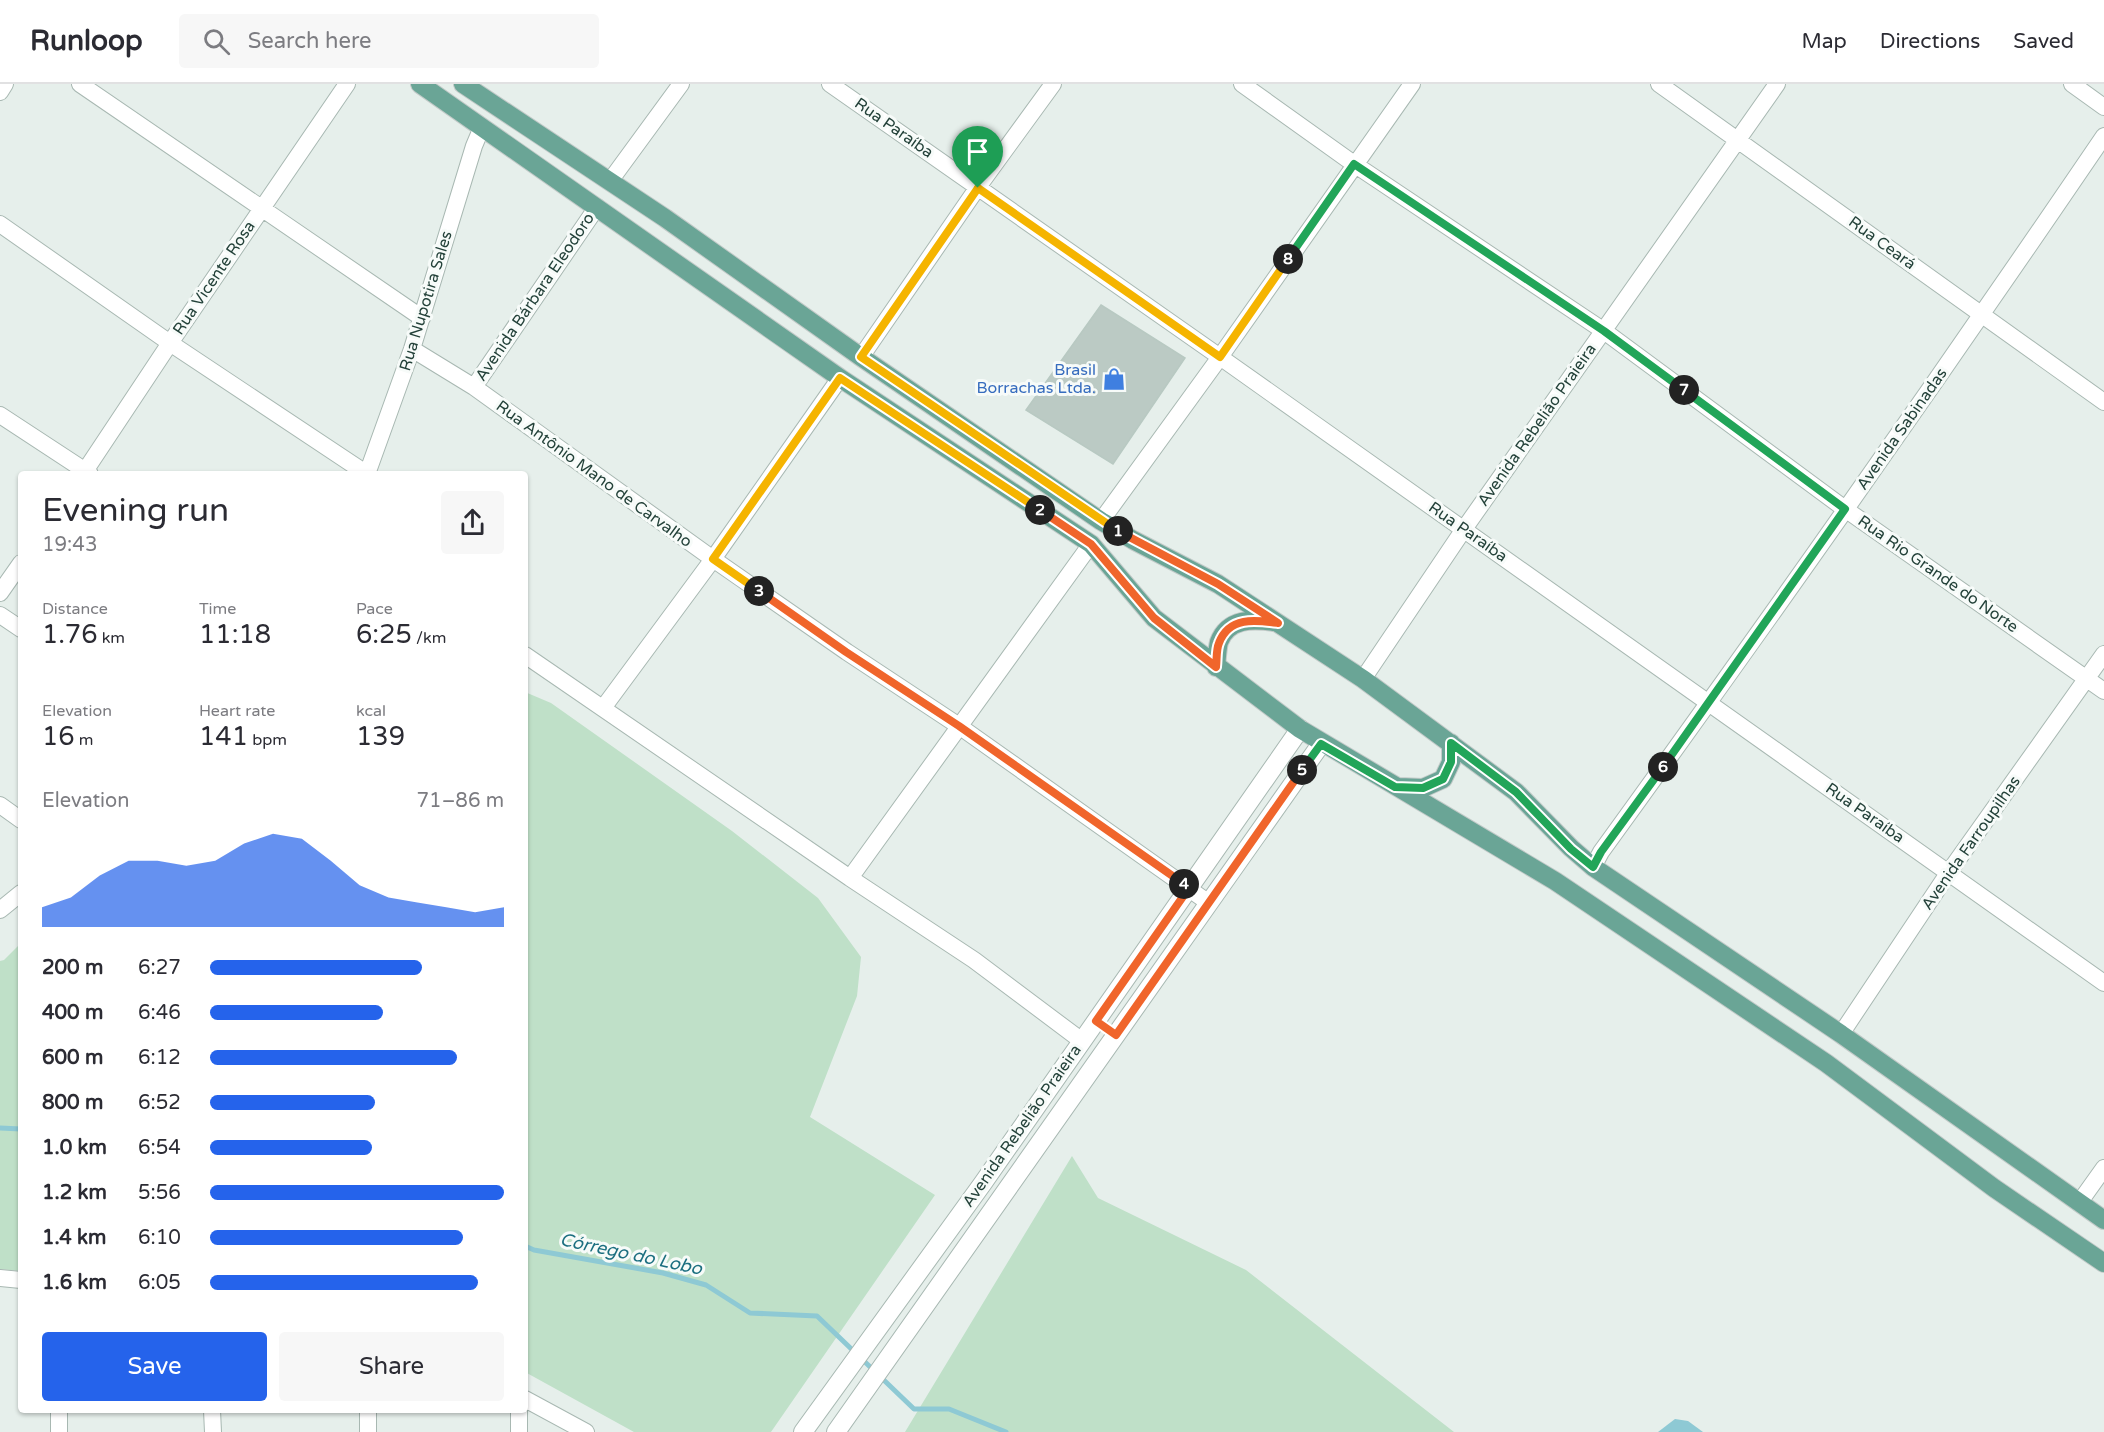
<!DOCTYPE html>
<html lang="en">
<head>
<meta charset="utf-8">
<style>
	:root { --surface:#fff; --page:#f7f7f7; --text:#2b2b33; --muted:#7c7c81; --line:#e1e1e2; --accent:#2563eb }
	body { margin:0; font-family:"Varela Round",sans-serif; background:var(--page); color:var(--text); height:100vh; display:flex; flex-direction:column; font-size:22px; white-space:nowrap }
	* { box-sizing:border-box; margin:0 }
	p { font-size:20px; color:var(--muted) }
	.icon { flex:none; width:33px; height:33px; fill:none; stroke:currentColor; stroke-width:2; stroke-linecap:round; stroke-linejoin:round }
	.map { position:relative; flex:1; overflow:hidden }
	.details { position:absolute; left:18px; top:387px; width:510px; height:942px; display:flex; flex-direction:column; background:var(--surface); border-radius:6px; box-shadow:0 2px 4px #0004 }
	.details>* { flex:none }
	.pin { position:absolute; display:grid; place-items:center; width:51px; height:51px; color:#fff; margin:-62px -26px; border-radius:50% 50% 50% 0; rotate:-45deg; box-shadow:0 0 6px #0007 }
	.pin .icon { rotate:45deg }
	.km { position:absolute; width:30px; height:30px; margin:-15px; border-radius:50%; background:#222; color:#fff; font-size:16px; line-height:30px; text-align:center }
	.round { display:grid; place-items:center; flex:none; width:63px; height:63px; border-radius:6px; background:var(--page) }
	.head { display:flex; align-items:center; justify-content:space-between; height:102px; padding:0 24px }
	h1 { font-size:33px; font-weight:600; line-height:45px }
	.figures { display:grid; grid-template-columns:repeat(3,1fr); gap:9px; height:102px; padding:6px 24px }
	.figures div { display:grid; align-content:center }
	.figures b { font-size:26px; font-weight:600 }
	.figures small { font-size:16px; font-weight:400 }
	.figures p { font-size:16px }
	.chart { height:168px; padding:12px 24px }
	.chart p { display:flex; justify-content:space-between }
	.chart svg { width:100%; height:108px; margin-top:6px; fill:var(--accent); opacity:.7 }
	.cta { display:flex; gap:12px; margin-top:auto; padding:12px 24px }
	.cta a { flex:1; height:69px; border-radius:6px; background:var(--accent); color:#fff; font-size:24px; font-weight:600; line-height:69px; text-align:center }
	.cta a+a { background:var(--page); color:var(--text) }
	ul { padding:0 24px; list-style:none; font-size:20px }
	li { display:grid; grid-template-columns:96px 72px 1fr; align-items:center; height:45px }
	li i { height:15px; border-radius:8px; background:var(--accent) }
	header { display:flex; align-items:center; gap:36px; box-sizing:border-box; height:84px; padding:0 30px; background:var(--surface); border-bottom:2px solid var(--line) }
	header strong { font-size:28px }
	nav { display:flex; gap:33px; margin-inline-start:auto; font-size:21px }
	.search { width:420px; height:54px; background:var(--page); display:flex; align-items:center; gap:15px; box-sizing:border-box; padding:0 21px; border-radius:6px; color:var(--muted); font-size:22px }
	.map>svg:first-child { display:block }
	.green { fill:#bfe0c8 }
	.water { fill:#8ec9d4 }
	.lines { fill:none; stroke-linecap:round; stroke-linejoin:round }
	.stream { stroke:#8ec9d4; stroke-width:5 }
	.building { fill:#bbcac4; stroke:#b8c9c2; stroke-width:1.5 }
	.minor-casing { stroke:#a8b8b2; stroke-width:18 }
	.tertiary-casing { stroke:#a8b8b2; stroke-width:20 }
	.primary-casing { stroke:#c2cac8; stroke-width:20 }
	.minor { stroke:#fff; stroke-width:16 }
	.tertiary { stroke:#fff; stroke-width:18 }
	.primary { stroke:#6aa596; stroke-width:18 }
	.split-1-casing { stroke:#fff; stroke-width:12 }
	.split-2-casing { stroke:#fff; stroke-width:12 }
	.split-3-casing { stroke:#fff; stroke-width:12 }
	.split-4-casing { stroke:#fff; stroke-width:12 }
	.split-5-casing { stroke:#fff; stroke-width:12 }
	.split-6-casing { stroke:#fff; stroke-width:12 }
	.split-7-casing { stroke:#fff; stroke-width:12 }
	.split-8-casing { stroke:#fff; stroke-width:12 }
	.split-9-casing { stroke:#fff; stroke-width:12 }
	.split-1 { stroke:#f5b400; stroke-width:8 }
	.split-2 { stroke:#f0652b; stroke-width:8 }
	.split-3 { stroke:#f5b400; stroke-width:8 }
	.split-4 { stroke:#f0652b; stroke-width:8 }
	.split-5 { stroke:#f0652b; stroke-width:8 }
	.split-6 { stroke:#22a559; stroke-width:8 }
	.split-7 { stroke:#22a559; stroke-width:8 }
	.split-8 { stroke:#22a559; stroke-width:8 }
	.split-9 { stroke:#f5b400; stroke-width:8 }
	.labels { text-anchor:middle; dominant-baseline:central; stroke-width:6; stroke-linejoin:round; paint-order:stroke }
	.street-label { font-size:16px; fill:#24423a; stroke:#f7fbf9 }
	.shop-label { font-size:16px; fill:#366cbe; stroke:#f7fbf9; text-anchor:end }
	.water-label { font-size:18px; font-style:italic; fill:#1c6f80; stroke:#f7fbf9 }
</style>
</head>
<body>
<header>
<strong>Runloop</strong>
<div class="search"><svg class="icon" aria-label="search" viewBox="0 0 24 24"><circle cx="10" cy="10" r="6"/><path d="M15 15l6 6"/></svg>Search here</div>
<nav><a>Map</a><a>Directions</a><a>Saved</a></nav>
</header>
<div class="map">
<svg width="2104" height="1348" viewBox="0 0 2104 1348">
	<rect width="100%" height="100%" fill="#e6efeb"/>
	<!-- green -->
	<path class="green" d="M 525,608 L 551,619 L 732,747 L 818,814 L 861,873 L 857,912 L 810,1033 L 935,1111 L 771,1348 L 634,1348 L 525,1288 Z
		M 21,859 L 21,1187 L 0,1185 L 0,877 L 4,876 Z
		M 1072,1072 L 1098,1114 L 1246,1186 L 1454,1348 L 905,1348 Z"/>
	<!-- water -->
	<path class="water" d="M 1675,1335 L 1688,1337 L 1703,1348 L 1658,1348 Z"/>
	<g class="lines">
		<!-- stream -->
		<path class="stream" d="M 0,1044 L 21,1045
			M 525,1162 L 534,1166 L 663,1189 L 706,1201 L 750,1229 L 817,1232 L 914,1325 L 949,1325 L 1006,1348"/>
	</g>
	<!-- building -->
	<path class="building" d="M 1101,221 L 1185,274 L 1113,380 L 1026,326 Z"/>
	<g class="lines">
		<!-- minor casing -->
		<g class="minor-casing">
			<path id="minor" d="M 80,0 L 422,234
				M 830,0 L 1220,273 L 2104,899
				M 1242,0 L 1354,80 L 1604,247 L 1845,425 L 2104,607
				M 1659,0 L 2104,318
				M 2072,0 L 2104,23
				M 0,8 L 5,0
				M 610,97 L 681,0
				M 0,140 L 170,259 L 367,390
				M 412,265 L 474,303 L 713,475 L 847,568 L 959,642 L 1209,819
				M 861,273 L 978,103 L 1053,0
				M 474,303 L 597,123
				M 0,331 L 90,390
				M 83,390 L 170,259 L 347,0
				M 367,390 L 412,265 L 474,62 L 482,43
				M 1101,437 L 1220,273 L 1412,0
				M 0,509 L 21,479
				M 0,531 L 21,545
				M 525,571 L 850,794
				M 1363,595 L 1464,445 L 1777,0
				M 603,624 L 713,475 L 840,294
				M 0,721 L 21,736
				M 1593,783 L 1601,768 C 1772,532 1940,293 2104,52
				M 0,826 L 21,809
				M 1841,950 L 1949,788 L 2104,570
				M 1082,957 L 974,876 L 850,794 L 1091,460
				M 2079,1119 L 2104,1084
				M 0,1194 L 21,1196
				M 525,1315 L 586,1348
				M 212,1326 L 213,1348
				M 519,1326 L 519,1348
				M 59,1348 L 59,1326
				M 368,1348 L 368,1326"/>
		</g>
		<!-- tertiary casing -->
		<g class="tertiary-casing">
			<path id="tertiary" d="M 803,1348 L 983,1099 L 1300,645
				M 836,1348 L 1321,660"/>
		</g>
		<!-- primary casing -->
		<g class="primary-casing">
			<path id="primary" d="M 420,0 L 840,294 L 1091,460 L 1154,534 L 1300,645 L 1555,797 L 1826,979 L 1994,1104 L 2104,1179
				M 463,0 L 665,134 L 861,273 L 1101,437 L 1133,456 L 1218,500 L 1363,595 L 1516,708 L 1571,764 L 1593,783 L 1841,950 L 2104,1136
				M 1216,583 C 1217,575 1217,566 1219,558 C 1228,534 1253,535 1274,538
				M 1399,703 L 1423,704 L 1443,695 L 1451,678 L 1451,659"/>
		</g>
		<!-- minor -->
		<use href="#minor" class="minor"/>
		<!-- tertiary -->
		<use href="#tertiary" class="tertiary"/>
		<!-- primary -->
		<use href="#primary" class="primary"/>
	</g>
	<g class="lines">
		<!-- split-1 casing -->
		<g class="split-1-casing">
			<path id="split-1" d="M 978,104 L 861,273 L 1118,447"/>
		</g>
		<!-- split-2 casing -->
		<g class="split-2-casing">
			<path id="split-2" d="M 1040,426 L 1091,460 L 1154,534 L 1216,583 C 1217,575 1216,566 1219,559 C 1229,532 1256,536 1278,539 L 1218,500 L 1118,447"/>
		</g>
		<!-- split-3 casing -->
		<g class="split-3-casing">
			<path id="split-3" d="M 759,507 L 713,475 L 840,294 L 1040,426"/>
		</g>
		<!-- split-4 casing -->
		<g class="split-4-casing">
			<path id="split-4" d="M 759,507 L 846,568 L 959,642 L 1184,800"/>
		</g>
		<!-- split-5 casing -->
		<g class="split-5-casing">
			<path id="split-5" d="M 1184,800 L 1189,804 L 1096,937 L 1116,951 L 1302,686"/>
		</g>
		<!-- split-6 casing -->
		<g class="split-6-casing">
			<path id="split-6" d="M 1302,686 L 1321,660 L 1395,703 L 1423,704 L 1443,695 L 1451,678 L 1451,659 L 1516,708 L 1571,765 L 1593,783 L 1601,768 L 1663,683"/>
		</g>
		<!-- split-7 casing -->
		<g class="split-7-casing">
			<path id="split-7" d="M 1663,683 L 1845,425 L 1684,306"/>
		</g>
		<!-- split-8 casing -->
		<g class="split-8-casing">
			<path id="split-8" d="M 1288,175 L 1354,80 L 1604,247 L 1684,306"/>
		</g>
		<!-- split-9 casing -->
		<g class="split-9-casing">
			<path id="split-9" d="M 978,104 L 1220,273 L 1288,175"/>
		</g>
		<!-- split-1 -->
		<use href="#split-1" class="split-1"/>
		<!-- split-2 -->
		<use href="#split-2" class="split-2"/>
		<!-- split-3 -->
		<use href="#split-3" class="split-3"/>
		<!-- split-4 -->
		<use href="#split-4" class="split-4"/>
		<!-- split-5 -->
		<use href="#split-5" class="split-5"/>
		<!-- split-6 -->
		<use href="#split-6" class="split-6"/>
		<!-- split-7 -->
		<use href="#split-7" class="split-7"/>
		<!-- split-8 -->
		<use href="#split-8" class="split-8"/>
		<!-- split-9 -->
		<use href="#split-9" class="split-9"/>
	</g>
	<!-- icons -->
	<defs>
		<g id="shop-bare" transform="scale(1.8)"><path d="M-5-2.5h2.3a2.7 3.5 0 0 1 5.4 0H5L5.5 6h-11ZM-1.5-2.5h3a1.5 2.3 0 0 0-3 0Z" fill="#3f7fe0" stroke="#f7fbf9" stroke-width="2.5" paint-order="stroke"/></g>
	</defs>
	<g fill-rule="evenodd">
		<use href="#shop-bare" x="1114" y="295"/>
	</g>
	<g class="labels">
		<!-- street labels -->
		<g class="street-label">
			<text transform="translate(894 44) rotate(35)">Rua Paraíba</text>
			<text transform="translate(1882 159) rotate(36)">Rua Ceará</text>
			<text transform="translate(214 194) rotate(-56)">Rua Vicente Rosa</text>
			<text transform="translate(535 213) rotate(-56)">Avenida Bárbara Eleodoro</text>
			<text transform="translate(426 217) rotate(-73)">Rua Nupotira Sales</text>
			<text transform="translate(1537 341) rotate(-55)">Avenida Rebelião Praieira</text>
			<text transform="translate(1902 345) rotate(-55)">Avenida Sabinadas</text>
			<text transform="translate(594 390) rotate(36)">Rua Antônio Mano de Carvalho</text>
			<text transform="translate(1468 448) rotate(35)">Rua Paraíba</text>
			<text transform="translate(1938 490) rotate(35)">Rua Rio Grande do Norte</text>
			<text transform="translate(1865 729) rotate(35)">Rua Paraíba</text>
			<text transform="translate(1971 759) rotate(-55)">Avenida Farroupilhas</text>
			<text transform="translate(1022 1042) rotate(-55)">Avenida Rebelião Praieira</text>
		</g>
		<!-- shop labels -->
		<g class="shop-label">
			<text x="1096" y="286">Brasil<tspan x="1096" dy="18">Borrachas Ltda.</tspan></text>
		</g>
		<!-- water labels -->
		<g class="water-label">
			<text transform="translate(631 1170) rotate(12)">Córrego do Lobo</text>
		</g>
	</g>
</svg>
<div class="pin" style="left:978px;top:104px;background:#1e9e55"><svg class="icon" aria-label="arrive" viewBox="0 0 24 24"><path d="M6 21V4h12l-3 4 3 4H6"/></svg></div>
<b class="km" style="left:1118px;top:447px">1</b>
<b class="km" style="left:1040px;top:426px">2</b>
<b class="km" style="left:759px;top:507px">3</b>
<b class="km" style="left:1184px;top:800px">4</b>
<b class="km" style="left:1302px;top:686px">5</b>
<b class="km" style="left:1663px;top:683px">6</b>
<b class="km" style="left:1684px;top:306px">7</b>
<b class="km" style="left:1288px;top:175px">8</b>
<section class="details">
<div class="head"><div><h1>Evening run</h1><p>19:43</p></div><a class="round"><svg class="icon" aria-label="share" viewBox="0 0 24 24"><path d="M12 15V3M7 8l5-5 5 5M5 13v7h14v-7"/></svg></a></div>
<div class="figures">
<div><p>Distance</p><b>1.76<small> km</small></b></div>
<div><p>Time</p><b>11:18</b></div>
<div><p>Pace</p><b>6:25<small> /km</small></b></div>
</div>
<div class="figures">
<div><p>Elevation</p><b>16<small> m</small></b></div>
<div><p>Heart rate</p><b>141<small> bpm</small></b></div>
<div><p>kcal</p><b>139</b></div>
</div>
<div class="chart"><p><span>Elevation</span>71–86 m</p>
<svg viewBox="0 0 160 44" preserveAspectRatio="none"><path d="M0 44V36L10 32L20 23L30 17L40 17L50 19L60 17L70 10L80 6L90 8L100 17L110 27L120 32L130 34L140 36L150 38L160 36V44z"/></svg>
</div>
<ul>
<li><b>200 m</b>6:27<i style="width:72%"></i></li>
<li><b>400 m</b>6:46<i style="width:59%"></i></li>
<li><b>600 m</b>6:12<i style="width:84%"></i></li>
<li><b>800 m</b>6:52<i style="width:56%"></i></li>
<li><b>1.0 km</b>6:54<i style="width:55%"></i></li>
<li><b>1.2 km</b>5:56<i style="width:100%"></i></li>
<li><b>1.4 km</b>6:10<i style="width:86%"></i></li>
<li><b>1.6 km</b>6:05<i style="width:91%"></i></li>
</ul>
<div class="cta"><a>Save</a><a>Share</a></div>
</section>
</div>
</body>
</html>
